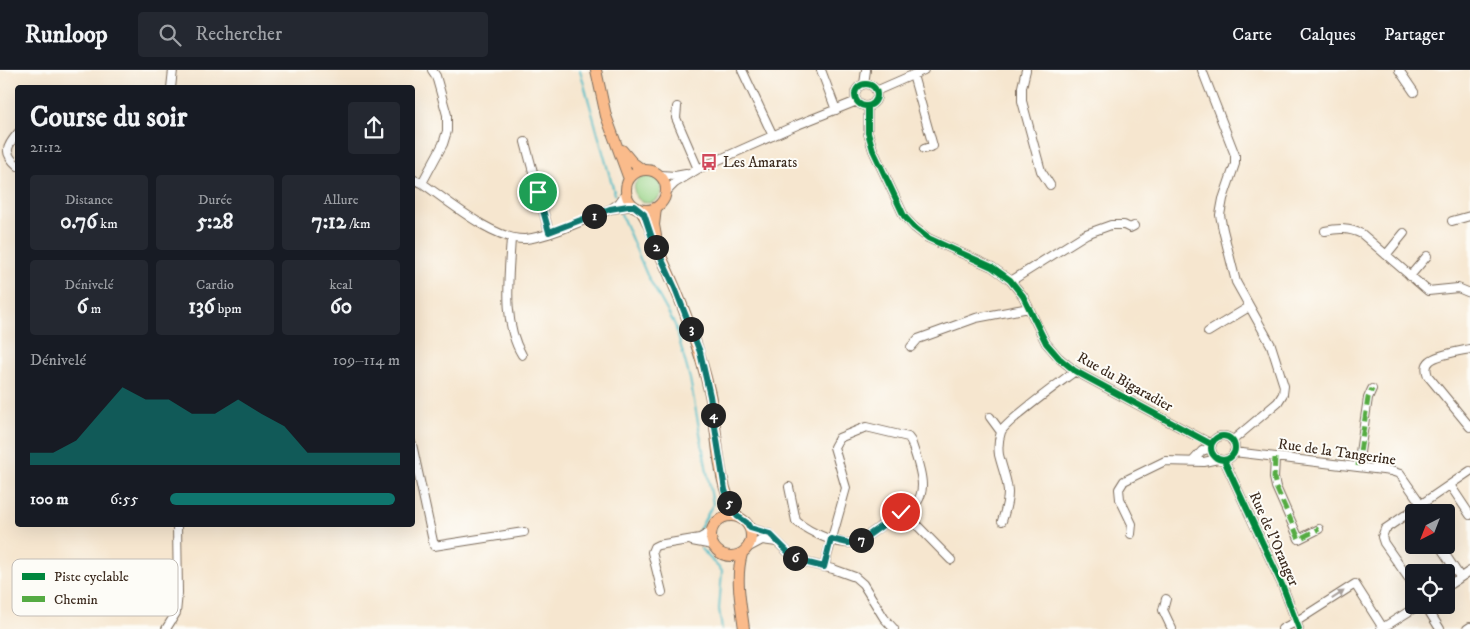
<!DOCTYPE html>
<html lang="fr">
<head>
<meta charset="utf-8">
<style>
	:root { --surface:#171b24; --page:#242831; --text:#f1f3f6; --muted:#9ea1a6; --line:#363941; --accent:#0f766e }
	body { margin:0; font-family:"IM FELL DW Pica",serif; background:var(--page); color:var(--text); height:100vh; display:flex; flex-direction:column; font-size:19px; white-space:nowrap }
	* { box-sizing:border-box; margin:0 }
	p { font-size:16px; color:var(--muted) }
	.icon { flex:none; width:28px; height:28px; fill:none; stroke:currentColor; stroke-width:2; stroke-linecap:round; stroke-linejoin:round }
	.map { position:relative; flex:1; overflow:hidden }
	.side { position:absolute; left:15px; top:15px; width:400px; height:442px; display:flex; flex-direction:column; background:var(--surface); border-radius:5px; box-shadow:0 5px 20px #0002 }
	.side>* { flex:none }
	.needle { width:32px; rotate:222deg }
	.tools { position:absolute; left:1405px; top:434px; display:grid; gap:10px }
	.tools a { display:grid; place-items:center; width:50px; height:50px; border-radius:5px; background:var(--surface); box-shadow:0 5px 20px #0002; font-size:25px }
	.pin { position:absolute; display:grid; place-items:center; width:42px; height:42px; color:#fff; margin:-21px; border:2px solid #fff; border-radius:50%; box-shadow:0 1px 5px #0007 }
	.km { position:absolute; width:25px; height:25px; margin:-12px; border-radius:50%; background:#222; color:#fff; font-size:14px; line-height:25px; text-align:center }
	.round { display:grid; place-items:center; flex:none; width:52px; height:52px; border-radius:5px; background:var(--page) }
	.summary { display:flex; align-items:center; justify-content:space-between; height:85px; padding:0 15px }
	h1 { font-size:28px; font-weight:700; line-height:38px }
	.metrics { display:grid; grid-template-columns:repeat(3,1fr); gap:8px; height:85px; padding:5px 15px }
	.metrics div { display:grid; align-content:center; border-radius:5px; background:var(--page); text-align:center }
	.metrics b { font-size:21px; font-weight:700 }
	.metrics small { font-size:14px; font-weight:400 }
	.metrics p { font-size:14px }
	.chart { height:140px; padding:10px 15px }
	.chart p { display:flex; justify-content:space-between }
	.chart svg { width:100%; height:90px; margin-top:5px; fill:var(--accent); opacity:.7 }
	ul { padding:0 15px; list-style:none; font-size:16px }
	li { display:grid; grid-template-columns:80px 60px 1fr; align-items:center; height:38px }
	li i { height:12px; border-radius:6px; background:var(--accent) }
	header { display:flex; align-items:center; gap:30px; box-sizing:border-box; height:70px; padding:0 25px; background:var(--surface); border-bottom:1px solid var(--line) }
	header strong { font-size:24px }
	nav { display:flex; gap:28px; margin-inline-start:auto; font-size:18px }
	.search { width:350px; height:45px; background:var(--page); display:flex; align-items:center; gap:12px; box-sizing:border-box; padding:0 18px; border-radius:5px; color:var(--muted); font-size:19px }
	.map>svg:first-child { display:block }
	.green { fill:#98d387; stroke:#6a7e52 }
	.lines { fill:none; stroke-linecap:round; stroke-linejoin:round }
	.stream { stroke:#4ebcc6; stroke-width:2 }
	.minor-casing { stroke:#7c6c5c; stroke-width:10 }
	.major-casing { stroke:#7c6c5c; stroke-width:12 }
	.minor { stroke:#fff; stroke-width:8 }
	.major { stroke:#fabb8b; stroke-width:10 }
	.quiet { stroke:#55ab43; stroke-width:5; stroke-dasharray:10 5; stroke-linecap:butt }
	.cycleway-casing { stroke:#fdfcf7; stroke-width:9 }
	.cycleway { stroke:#00873e; stroke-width:6 }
	.oneway { fill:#a79f9a }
	.route-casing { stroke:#fff; stroke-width:10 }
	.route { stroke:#0f766e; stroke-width:6 }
	.labels { text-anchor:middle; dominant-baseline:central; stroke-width:4; stroke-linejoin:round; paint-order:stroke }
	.poi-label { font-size:15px; fill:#3b2a1e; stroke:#fdfcf7; text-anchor:start }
	.street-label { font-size:15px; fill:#3b2a1e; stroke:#fdfcf7 }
	.key { fill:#fdfcf7; stroke:#c3bdb6; stroke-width:1 }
	.key-label { font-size:14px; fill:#3b2a1e }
</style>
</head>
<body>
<header>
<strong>Runloop</strong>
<div class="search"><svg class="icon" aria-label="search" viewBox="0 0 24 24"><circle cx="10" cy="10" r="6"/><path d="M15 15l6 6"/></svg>Rechercher</div>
<nav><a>Carte</a><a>Calques</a><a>Partager</a></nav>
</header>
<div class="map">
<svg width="1470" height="559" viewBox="0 0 1470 559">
	<rect width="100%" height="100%" fill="#fdfcf7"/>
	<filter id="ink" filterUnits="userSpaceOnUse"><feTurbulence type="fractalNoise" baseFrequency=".02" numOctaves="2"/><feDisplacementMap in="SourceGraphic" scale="10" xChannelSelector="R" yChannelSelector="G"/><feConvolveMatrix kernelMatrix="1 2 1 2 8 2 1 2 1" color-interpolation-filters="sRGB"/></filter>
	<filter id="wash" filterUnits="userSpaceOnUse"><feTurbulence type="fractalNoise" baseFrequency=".0096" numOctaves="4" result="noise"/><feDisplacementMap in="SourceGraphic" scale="20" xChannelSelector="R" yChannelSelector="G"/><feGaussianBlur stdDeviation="1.12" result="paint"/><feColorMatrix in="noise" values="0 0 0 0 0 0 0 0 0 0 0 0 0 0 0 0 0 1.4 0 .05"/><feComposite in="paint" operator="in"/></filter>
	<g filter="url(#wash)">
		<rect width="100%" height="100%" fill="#f6e6cf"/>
		<!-- green -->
		<path class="green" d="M634 119a14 14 0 1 1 28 0a14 14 0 1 1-28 0Z"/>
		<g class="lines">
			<!-- stream -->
			<path class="stream" d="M 580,0 L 615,125
				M 621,144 L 647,205 L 675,255 L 690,309 L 713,434 L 698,462
				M 701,479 L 722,501 L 719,539 L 722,559"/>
		</g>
	</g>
	<g filter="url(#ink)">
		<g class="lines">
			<!-- minor casing -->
			<g class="minor-casing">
				<path id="minor" d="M 742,0 L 773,66
					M 821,0 L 836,40
					M 1026,0 L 1022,17 L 1022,31 L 1041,101 L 1050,115
					M 1202,0 L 1235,85 L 1235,94 L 1223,129 L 1220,145 L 1223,160 L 1236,212 L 1271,275 L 1284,316 L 1283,324 L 1278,332 L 1232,371
					M 1399,0 L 1414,22
					M 913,5 L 933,76 L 924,79
					M 864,14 L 866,0
					M855 25a11 11 0 1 1 22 0a11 11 0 1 1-22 0Z
					M 171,18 L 173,0
					M 876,21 L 924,0
					M 868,36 L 868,63 L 873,80 L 904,146 L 914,157 L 928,168 L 992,197 L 1010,210 L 1023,226 L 1046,273 L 1059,288 L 1075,301 L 1211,374
					M 677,37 L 676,48 L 698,99
					M 18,63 C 6,77 3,83 18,96
					M 525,72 L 549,162
					M 661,105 L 675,106 L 686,104
					M 412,109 L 422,113 C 448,131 495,171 526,169 C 549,167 588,148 611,139
					M 422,113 L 443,74 L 447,61 L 447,45 L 436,6 L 432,0
					M 667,121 L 675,113 L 698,99 L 797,55 L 857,31
					M 626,123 L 619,133 L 611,139 L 634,136
					M 1452,151 L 1470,146
					M 1325,161 C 1339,158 1349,158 1362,164 L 1428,221 L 1458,218 L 1470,223
					M 511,168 C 509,205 502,252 522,285
					M 1386,185 L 1404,163
					M 1410,206 L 1427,186
					M 1011,211 L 1086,164 L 1111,155 L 1124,155 L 1130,158 L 1134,156
					M 1208,262 L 1249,237
					M 911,277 L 918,269 L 976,248 L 1029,238
					M 1470,279 C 1461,281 1436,285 1430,291 C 1425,295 1426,301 1428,306 L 1470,357
					M 990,347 L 1001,362
					M1211 378a12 12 0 1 1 24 0a12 12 0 1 1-24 0Z
					M 412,374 L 434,476 L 524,462
					M 1234,382 L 1391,401 L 1400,404 L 1421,434
					M 1275,388 L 1274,408 L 1276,417 L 1299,469 L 1319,459
					M 1224,390 L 1283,517 L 1299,559
					M 1193,391 L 1202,381 L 1210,378
					M 1358,396 L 1368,328 L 1372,319
					M 1450,415 L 1470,445
					M 789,417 L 796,451 C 809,462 840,477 857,472 C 866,469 889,449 898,443 L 904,442 L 951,490
					M 1002,451 C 1013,418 1007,416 999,385 C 998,378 999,368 1001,362 C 1006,351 1062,311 1075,301
					M 750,458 L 769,464 L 793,487 L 804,492 L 833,499 L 855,507 L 863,514 L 884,548 L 894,559
					M 1131,464 L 1132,454 L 1120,429 L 1119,419 L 1124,411 L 1165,391 L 1204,392 L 1218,389
					M 692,471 L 713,475
					M 1439,475 L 1460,507
					M 749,477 L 762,470 L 777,472
					M 824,497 L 846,418 L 834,377 L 839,368 L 866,357 L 908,367 L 911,371 C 918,394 935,429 904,442
					M 1414,516 L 1384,473 L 1382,467 L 1385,459 L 1470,401
					M 1446,517 L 1470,501
					M 662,522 L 652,482 L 654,477 L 658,475 L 700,468 L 711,462
					M 1166,529 L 1163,540 L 1172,559
					M 1425,535 L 1440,559
					M 166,559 L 176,543 L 178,523 L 177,455
					M 1282,559 L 1297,551 L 1355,514 L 1383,558
					M 1381,559 L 1419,535
					M 1467,559 L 1470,557"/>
			</g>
			<!-- major casing -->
			<g class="major-casing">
				<path id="major" d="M 596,0 L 606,46 L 629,109
					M 622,80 L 632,92 L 643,100
					M626 120a20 20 0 1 1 40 0a20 20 0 1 1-40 0Z
					M 639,139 C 649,149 654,171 660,184 C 681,229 699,276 710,324 C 719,365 715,410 737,446
					M 656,166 L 654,155 L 656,138
					M711 466a20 20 0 1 1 40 0a20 20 0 1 1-40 0Z
					M 742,484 C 735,509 741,534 744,559"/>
			</g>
			<!-- minor -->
			<use href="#minor" class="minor"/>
			<!-- major -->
			<use href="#major" class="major"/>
			<!-- quiet -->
			<path class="quiet" d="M 1275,388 L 1274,408 L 1276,417 L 1299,469 L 1319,459
				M 1358,396 L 1368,328 L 1372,319"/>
			<!-- cycleway casing -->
			<g class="cycleway-casing">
				<path id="cycleway" d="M855 25a11 11 0 1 1 22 0a11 11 0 1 1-22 0Z
					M 868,36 L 868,63 L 873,80 L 904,146 L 914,157 L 928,168 L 992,197 L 1010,210 L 1023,226 L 1046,273 L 1059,288 L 1075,301 L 1211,374
					M1211 378a12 12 0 1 1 24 0a12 12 0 1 1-24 0Z
					M 1224,390 L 1283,517 L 1299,559"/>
			</g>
			<!-- cycleway -->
			<use href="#cycleway" class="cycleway"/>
		</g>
		<!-- one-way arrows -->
		<defs><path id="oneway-solid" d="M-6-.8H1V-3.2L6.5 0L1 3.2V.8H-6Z" transform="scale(1.25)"/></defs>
		<use class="oneway" href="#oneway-solid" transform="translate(1338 525) rotate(-33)"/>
	</g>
	<g class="lines" filter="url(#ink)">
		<!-- route casing -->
		<g class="route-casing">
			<path id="route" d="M 538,122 L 549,162 L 610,139 L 628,136 L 634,136 L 644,144 L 652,168 L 675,218 L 700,282 L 710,326 L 725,420 L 731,436 L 737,446 L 747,453 L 750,458 L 770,464 L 793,487 L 804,492 L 824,497 L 831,469 L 848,473 L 859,472 L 901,442"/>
		</g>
		<!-- route -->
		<use href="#route" class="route"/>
	</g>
	<!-- icons -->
	<defs>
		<g id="bus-bare" transform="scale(1.35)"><path d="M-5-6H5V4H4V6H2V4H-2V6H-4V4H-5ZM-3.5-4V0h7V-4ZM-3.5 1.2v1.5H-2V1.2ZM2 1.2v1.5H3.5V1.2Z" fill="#d1495b" stroke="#fdfcf7" stroke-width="2.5" paint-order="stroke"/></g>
	</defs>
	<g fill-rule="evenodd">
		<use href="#bus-bare" x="709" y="92"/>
	</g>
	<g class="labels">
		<!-- poi labels -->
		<g class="poi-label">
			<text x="723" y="92">Les Amarats</text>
		</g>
		<!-- street labels -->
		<g class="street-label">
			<text transform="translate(1125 312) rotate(29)">Rue du Bigaradier</text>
			<text transform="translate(1337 382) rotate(8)">Rue de la Tangerine</text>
			<text transform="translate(1274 469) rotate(66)">Rue de l'Oranger</text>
		</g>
	</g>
	<!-- legend -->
	<rect x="12" y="489" width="166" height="57" rx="8" class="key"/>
	<rect x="22" y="503" width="23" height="7" fill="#00873e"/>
	<rect x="22" y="526" width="23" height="6" fill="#55ab43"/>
	<g class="key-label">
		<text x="54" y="511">Piste cyclable</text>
		<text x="54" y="534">Chemin</text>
	</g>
</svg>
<div class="tools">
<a><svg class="needle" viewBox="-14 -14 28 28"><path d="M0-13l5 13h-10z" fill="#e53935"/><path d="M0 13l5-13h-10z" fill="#9ea1a6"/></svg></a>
<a><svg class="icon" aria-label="locate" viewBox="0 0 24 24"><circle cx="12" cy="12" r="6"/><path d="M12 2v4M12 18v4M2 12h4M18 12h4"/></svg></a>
</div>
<div class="pin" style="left:538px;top:122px;background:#1e9e55"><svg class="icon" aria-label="arrive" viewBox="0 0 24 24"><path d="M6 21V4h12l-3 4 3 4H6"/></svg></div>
<div class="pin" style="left:901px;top:442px;background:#d93025"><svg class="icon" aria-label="check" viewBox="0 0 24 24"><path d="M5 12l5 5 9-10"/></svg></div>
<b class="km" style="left:594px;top:146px">1</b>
<b class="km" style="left:656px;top:177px">2</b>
<b class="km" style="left:691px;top:259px">3</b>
<b class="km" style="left:713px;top:345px">4</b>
<b class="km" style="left:729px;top:433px">5</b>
<b class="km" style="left:795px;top:488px">6</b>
<b class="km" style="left:861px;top:470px">7</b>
<section class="side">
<div class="summary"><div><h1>Course du soir</h1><p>21:12</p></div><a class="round"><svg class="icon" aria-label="share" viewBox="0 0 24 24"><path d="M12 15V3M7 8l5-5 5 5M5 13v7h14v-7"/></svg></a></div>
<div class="metrics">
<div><p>Distance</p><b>0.76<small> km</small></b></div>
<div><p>Durée</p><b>5:28</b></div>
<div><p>Allure</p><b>7:12<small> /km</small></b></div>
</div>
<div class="metrics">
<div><p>Dénivelé</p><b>6<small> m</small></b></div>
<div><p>Cardio</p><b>136<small> bpm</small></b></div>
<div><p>kcal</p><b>60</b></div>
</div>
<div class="chart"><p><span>Dénivelé</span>109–114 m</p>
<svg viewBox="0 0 160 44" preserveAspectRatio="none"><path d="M0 44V38L10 38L20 32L30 19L40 6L50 12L60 12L70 19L80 19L90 12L100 19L110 25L120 38L130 38L140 38L150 38L160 38V44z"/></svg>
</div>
<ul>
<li><b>100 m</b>6:55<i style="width:98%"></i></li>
</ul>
</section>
</div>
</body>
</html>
